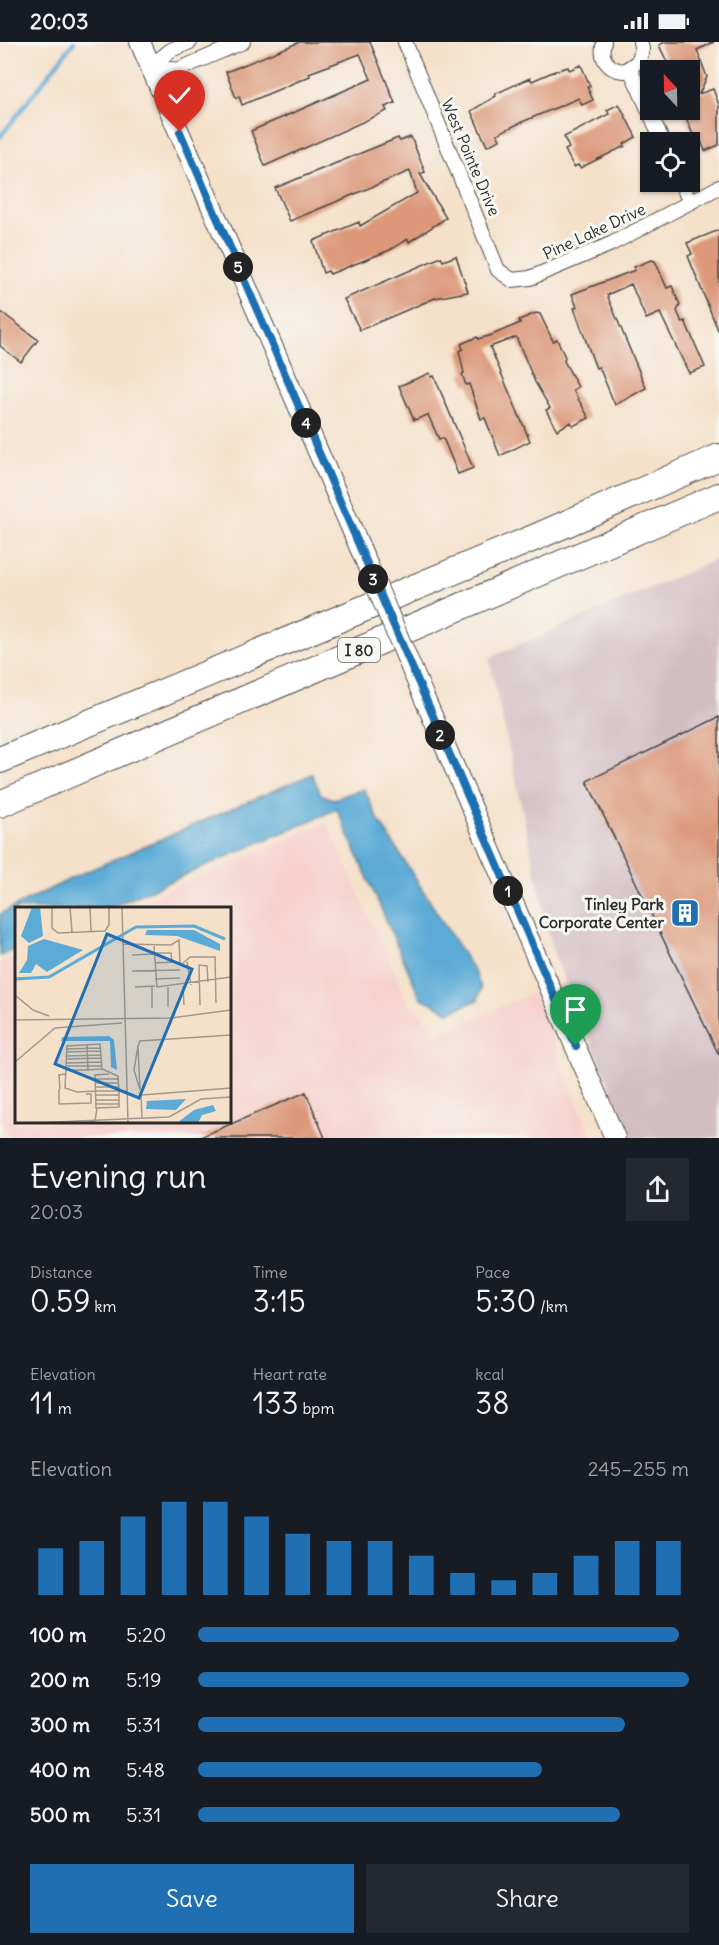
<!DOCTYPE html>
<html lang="en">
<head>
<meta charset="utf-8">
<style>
	:root { --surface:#171b24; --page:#242831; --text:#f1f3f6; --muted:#9ea1a6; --accent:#1f6fb2 }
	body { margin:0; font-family:Delius,sans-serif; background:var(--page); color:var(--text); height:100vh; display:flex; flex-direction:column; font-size:22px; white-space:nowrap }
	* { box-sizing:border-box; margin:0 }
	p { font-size:20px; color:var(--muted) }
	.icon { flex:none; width:33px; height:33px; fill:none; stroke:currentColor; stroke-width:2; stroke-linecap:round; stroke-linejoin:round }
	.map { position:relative; height:1096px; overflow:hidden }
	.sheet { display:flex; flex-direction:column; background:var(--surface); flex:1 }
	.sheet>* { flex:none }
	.needle { width:39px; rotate:338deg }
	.fabs { position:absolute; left:640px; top:18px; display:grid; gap:12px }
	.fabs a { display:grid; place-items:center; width:60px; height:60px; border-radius:0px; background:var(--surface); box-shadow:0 2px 4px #0004; font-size:30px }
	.pin { position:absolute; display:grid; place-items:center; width:51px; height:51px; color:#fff; margin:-62px -26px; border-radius:50% 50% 50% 0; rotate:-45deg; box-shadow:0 0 6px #0007 }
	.pin .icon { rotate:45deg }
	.km { position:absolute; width:30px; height:30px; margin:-15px; border-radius:50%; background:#222; color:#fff; font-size:16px; line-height:30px; text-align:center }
	.round { display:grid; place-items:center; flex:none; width:63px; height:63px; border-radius:0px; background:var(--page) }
	.headline { display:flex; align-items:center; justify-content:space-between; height:102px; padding:0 30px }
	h1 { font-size:33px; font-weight:600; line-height:45px }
	.stats { display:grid; grid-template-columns:repeat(3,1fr); gap:9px; height:102px; padding:6px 30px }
	.stats div { display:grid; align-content:center }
	.stats b { font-size:30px; font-weight:600 }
	.stats small { font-size:16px; font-weight:400 }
	.stats p { font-size:16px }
	.chart { height:168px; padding:12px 30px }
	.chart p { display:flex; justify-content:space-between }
	.chart svg { width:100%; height:108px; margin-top:6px; stroke:var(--accent); stroke-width:6 }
	.button { display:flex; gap:12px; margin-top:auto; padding:12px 30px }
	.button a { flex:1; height:69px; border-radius:0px; background:var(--accent); color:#fff; font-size:24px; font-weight:600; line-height:69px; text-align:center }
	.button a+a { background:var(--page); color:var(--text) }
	ul { padding:0 30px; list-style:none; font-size:20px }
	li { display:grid; grid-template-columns:96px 72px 1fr; align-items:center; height:45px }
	li i { height:15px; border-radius:8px; background:var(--accent) }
	.status { display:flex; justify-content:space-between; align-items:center; height:42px; padding:0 30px; background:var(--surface); direction:ltr }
	.status svg { height:16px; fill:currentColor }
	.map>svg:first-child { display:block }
	.built { fill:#f7d0cb }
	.industrial { fill:#d2bec2 }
	.water { fill:#5cabd6; stroke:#446b80; stroke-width:1.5 }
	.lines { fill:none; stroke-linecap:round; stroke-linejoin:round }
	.stream { stroke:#5cabd6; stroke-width:4 }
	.building { fill:#dc9879 }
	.street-casing { stroke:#494643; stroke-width:16 }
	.secondary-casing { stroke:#494643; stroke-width:22 }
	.highway-casing { stroke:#494643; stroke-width:28 }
	.street { stroke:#fff; stroke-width:14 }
	.secondary { stroke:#fff; stroke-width:20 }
	.highway { stroke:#fff; stroke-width:26 }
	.secondary-bridge-casing { stroke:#494643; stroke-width:22; stroke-linecap:butt }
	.secondary-bridge { stroke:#fff; stroke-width:20 }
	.route-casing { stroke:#fff; stroke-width:12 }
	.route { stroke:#1f6fb2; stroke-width:8 }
	.labels { text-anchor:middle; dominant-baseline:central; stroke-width:6; stroke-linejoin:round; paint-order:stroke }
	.shield { fill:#f6f6f2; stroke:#686867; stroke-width:1.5 }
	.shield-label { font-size:15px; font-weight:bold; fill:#2b2b2b }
	.street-label { font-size:16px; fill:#2b2b2b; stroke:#f6f6f2 }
	.poi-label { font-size:16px; font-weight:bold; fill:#2b2b2b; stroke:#f6f6f2; text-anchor:end }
	.inset-river { fill:none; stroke:#5cabd6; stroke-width:3 }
	.inset-road { fill:none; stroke:#a4988a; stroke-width:1.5 }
	.view { fill:#1f6fb2; fill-opacity:0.15; stroke:#1f6fb2; stroke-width:3 }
	.inset-edge { fill:none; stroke:#2b2b2b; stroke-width:3 }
</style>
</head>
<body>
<div class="status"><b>20:03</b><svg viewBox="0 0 49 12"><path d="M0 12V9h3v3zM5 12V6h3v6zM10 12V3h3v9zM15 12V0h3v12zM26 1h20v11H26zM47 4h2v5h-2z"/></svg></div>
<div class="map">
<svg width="719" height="1096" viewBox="0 0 719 1096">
	<rect width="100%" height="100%" fill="#f6f6f2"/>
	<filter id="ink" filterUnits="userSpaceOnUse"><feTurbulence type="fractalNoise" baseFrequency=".0167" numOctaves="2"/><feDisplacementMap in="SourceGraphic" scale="12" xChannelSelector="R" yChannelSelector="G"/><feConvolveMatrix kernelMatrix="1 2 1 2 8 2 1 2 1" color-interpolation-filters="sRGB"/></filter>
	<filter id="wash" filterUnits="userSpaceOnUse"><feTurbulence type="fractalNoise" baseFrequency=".008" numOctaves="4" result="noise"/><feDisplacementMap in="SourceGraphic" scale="24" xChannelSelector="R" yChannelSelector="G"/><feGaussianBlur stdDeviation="1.35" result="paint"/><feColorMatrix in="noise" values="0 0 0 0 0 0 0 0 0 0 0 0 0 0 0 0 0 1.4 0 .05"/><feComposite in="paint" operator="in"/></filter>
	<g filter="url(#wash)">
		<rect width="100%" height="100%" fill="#f5e1ca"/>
		<!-- built -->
		<path class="built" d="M 327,780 L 409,963 L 424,974 L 434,994 L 536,949 L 561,1022 L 593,1096 L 9,1096 L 0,1074 L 0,920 L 16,913 L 16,1080 L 230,1080 L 230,867 L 125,866 Z"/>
		<!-- industrial -->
		<path class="industrial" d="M 719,516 L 719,1096 L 632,1096 L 553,910 L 489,616 Z"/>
		<!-- water -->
		<path class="water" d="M 312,732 L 321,752 L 333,757 L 364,747 L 378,777 L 475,931 L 481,946 L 478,958 L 449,970 L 420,955 L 337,767 L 109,866 L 16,867 L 16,907 L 0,914 L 0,872 L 76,834 Z"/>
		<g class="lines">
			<!-- stream -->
			<path class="stream" d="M 0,95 L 74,0"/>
		</g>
		<g id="blocks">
			<!-- building -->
			<path class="building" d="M 300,0 L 370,0 L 395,61 L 385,65 L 387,69 L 265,124 L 251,89 L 371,37 L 360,12 L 309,31 L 310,34 L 242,63 L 239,54 L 236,56 L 226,30 Z
				M 665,0 L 714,0 L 697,8 L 707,35 L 699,52 L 713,47 L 719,63 L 719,103 L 705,109 L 700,96 L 695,98 L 683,68 L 690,68 L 690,28 L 671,28 L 659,3 Z
				M 581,23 L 590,44 L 587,45 L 593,58 L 582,63 L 579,56 L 522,80 L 497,92 L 500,98 L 487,104 L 471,69 L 496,54 L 495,52 L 530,36 L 532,39 L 555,29 L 568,25 L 569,28 Z
				M 619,62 L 636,95 L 624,102 L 625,104 L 580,126 L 578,123 L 574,125 L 565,108 L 569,106 L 564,95 L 609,72 L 607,68 Z
				M 411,95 L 425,130 L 420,132 L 446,176 L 409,200 L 408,197 L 390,208 L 330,232 L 328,229 L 323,231 L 313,199 L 359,180 L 360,184 L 417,151 L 410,129 L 290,179 L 275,146 L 398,96 L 400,99 Z
				M 719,188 L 719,288 L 718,288 L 688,214 L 692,212 L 687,201 Z
				M 456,214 L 468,250 L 435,256 L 360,288 L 344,257 L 441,215 L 443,219 Z
				M 651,218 L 655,219 L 667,246 L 672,244 L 680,263 L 677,269 L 682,280 L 685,279 L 705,325 L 689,331 L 660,271 L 646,277 L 631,242 L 607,253 L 646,346 L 615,363 L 599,325 L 596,326 L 591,313 L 574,266 L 577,265 L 572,252 L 635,228 L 634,225 Z
				M 0,269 L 38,298 L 21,320 L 0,304 Z
				M 536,271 L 540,272 L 553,299 L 557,297 L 565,315 L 564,319 L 578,345 L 573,348 L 589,376 L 573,384 L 571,380 L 557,388 L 546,368 L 550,366 L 535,340 L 516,295 L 490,305 L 530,399 L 500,414 L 485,376 L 481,377 L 469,342 L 466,343 L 462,332 L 464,331 L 459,309 L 463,307 L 461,302 L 477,295 L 478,297 L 492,293 L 520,281 L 519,278 Z
				M 430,331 L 431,335 L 434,334 L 473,426 L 458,432 L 443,396 L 439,397 L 428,373 L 414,378 L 399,344 Z
				M 719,675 L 719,1013 L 587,739 Z
				M 306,1050 L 325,1096 L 198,1096 Z"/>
		</g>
	</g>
	<g filter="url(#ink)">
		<use href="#blocks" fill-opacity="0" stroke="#494643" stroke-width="1.5"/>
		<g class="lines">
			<!-- street casing -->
			<g class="street-casing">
				<path id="street" d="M 405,0 L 498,228 L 512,238 L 530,236 L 611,202 L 719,145
					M 604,0 C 599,16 608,28 624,29 L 639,19 L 642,7 L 640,0
					M 151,24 L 177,28 L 243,0
					M 151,24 L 171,8 L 190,0
					M 630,27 L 663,100
					M 681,140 L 690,161"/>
			</g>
			<!-- secondary casing -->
			<g class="secondary-casing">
				<path id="secondary" d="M 140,0 L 367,522
					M 413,630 L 615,1096"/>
			</g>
			<!-- highway casing -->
			<g class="highway-casing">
				<path id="highway" d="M 0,718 L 536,495 L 719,415
					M 0,762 L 719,454"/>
			</g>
			<!-- street -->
			<use href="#street" class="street"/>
			<!-- secondary -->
			<use href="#secondary" class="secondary"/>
			<!-- highway -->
			<use href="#highway" class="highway"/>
			<!-- secondary-bridge casing -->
			<g class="secondary-bridge-casing">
				<path id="secondary-bridge" d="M 367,522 L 413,630"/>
			</g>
			<!-- secondary-bridge -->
			<use href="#secondary-bridge" class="secondary-bridge"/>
		</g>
	</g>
	<g class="lines" filter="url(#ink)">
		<!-- route casing -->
		<g class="route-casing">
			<path id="route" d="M 180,90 L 576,1004"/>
		</g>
		<!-- route -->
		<use href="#route" class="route"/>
	</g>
	<!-- icons -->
	<defs>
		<g id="building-square" transform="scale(1.5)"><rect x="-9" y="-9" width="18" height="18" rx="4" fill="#1f6fb2" stroke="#f6f6f2"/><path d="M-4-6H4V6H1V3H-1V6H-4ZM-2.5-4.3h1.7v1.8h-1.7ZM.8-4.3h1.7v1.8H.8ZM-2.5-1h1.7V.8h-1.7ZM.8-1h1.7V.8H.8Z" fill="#fff"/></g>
	</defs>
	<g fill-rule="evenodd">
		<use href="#building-square" x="685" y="871"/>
	</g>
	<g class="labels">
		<!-- shield labels -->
		<rect class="shield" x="338" y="596" width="42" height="24" rx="4.5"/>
		<g class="shield-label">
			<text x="359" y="608">I 80</text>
		</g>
		<!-- street labels -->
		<g class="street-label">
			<text transform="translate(471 115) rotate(67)">West Pointe Drive</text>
			<text transform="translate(594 189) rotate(-25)">Pine Lake Drive</text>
		</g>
		<!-- poi labels -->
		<g class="poi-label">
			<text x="664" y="862">Tinley Park<tspan x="664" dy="18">Corporate Center</tspan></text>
		</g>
	</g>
	<!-- overview -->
	<g transform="translate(15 865)">
		<rect width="216" height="216" fill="#f5e1ca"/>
		<path d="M 17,0 L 25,0 L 28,29 L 14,36 L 6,29 ZM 179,23 L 205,37 L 205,44 L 162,29 L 130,28 L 132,23 ZM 29,32 L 68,43 L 32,65 L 21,57 L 16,66 L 4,66 L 12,53 L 13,39 ZM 94,129 L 99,133 L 102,163 L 96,160 L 95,134 L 46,134 L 47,130 ZM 171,192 L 161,203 L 131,202 L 132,194 ZM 198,198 L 201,204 L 187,208 L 183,216 L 162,216 L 179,203 Z" fill="#5cabd6"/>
		<path class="inset-river" d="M 0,72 L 34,70 L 121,20 L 179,19 L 210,32"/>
		<path class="inset-road" d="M 37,0 L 37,21 L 43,26 L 90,24 L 94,18 L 94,0M 55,0 L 57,25M 75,0 L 76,25M 107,0 L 113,216M 168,0 L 193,0M 108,37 L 156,38 L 164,33 L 165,56M 139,39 L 142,80 L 216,70M 139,46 L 156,46 L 157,55M 117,48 L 139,47M 172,55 L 176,78M 140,56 L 158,55M 167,57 L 175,50 L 200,50 L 201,96M 117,64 L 165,63M 140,72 L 165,71M 168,79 L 169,98M 120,80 L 140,79M 137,80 L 137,101M 153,80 L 153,100M 0,88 L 18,103 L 34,109M 185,98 L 184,58 L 192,59 L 193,75M 0,113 L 156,111 L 216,103M 72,137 L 73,163 L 87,162M 123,141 L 125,183 L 119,163 L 123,139 L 125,134 L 216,128M 51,142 L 86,141M 51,145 L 86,144M 52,149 L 86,148M 52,152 L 86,151M 0,155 L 40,121 L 107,116M 52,156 L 86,155M 52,159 L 86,159M 51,163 L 73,163M 80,172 L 103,172M 81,176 L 103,176M 81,180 L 104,180M 44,182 L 44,197 L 76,196 L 76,187 L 71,187M 45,182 L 44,168 L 50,167M 126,187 L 127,211M 81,188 L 104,188M 127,188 L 216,181M 81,193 L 104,193M 81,197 L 104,197M 81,202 L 80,168 L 94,167M 17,216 L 154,210 L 186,192 L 216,190M 75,216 L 80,214 L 82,201 L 104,200 L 104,184 L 103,169 L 87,162 L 85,137 L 52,139 L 50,181 L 62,185 L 81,184 L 112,184"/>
		<path class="view" d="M 92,27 L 177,62 L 124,191 L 40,157 Z"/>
		<rect width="216" height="216" class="inset-edge"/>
	</g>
</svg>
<div class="fabs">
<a><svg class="needle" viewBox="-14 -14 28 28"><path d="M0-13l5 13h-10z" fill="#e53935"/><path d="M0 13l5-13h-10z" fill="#9ea1a6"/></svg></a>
<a><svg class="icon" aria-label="locate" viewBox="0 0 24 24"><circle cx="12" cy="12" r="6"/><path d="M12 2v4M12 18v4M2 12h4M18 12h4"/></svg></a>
</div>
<div class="pin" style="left:576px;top:1004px;background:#1e9e55"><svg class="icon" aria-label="arrive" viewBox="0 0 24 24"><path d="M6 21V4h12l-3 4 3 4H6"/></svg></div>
<div class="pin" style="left:180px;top:90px;background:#d93025"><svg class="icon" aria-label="check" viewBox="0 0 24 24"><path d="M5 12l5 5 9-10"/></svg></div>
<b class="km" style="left:508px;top:849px">1</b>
<b class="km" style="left:440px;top:693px">2</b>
<b class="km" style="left:373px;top:537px">3</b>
<b class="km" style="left:306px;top:381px">4</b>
<b class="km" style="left:238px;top:225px">5</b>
</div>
<section class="sheet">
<div class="headline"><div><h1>Evening run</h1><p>20:03</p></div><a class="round"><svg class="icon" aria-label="share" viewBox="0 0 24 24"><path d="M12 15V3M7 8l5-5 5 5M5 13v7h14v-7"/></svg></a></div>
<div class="stats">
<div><p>Distance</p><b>0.59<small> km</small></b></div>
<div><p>Time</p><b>3:15</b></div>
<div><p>Pace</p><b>5:30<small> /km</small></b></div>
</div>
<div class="stats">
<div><p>Elevation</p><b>11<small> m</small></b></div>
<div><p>Heart rate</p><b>133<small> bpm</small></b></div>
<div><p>kcal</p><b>38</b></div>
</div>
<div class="chart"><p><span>Elevation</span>245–255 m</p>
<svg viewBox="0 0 160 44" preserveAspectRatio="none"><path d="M5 44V25M15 44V22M25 44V12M35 44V6M45 44V6M55 44V12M65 44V19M75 44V22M85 44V22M95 44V28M105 44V35M115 44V38M125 44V35M135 44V28M145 44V22M155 44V22"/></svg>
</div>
<ul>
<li><b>100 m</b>5:20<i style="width:98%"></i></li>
<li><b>200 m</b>5:19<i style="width:100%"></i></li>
<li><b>300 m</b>5:31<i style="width:87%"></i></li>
<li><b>400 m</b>5:48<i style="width:70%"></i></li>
<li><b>500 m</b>5:31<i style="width:86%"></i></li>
</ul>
<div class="button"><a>Save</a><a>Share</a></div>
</section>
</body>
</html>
